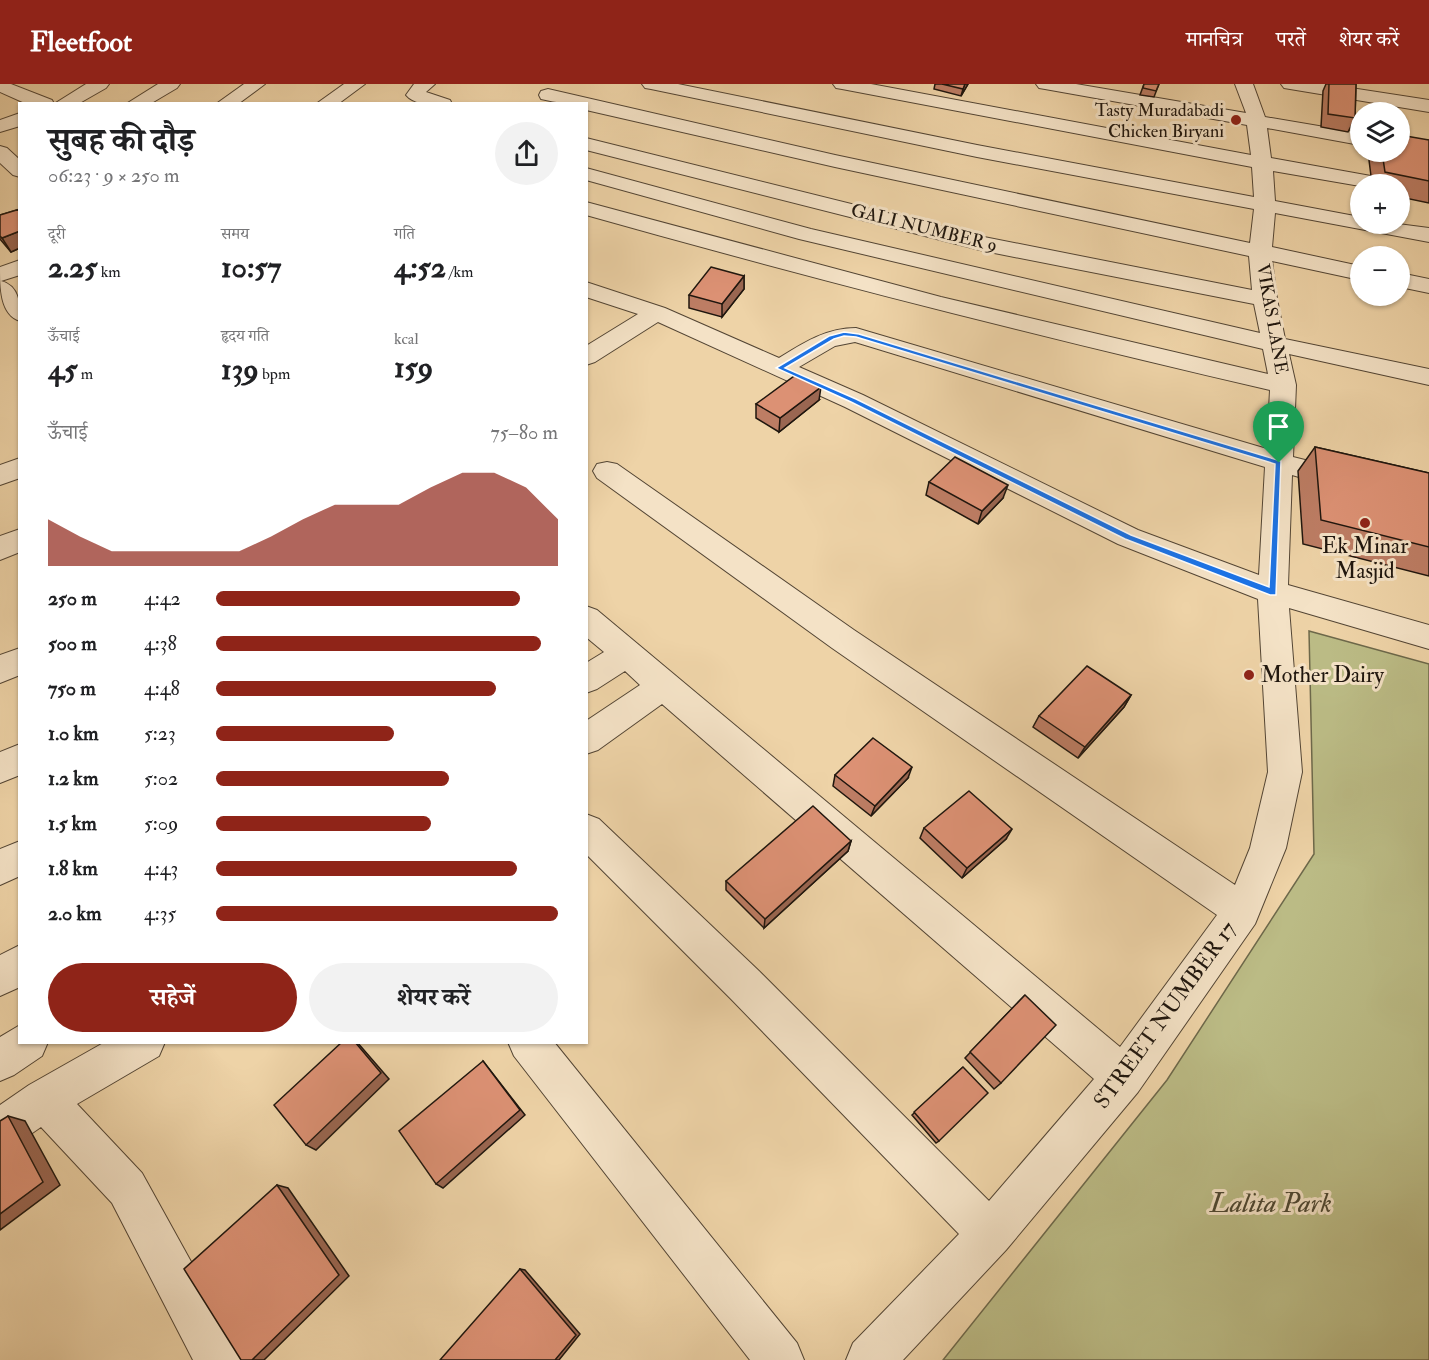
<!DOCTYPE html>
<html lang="hi">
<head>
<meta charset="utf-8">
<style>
	:root { --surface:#fff; --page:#f2f2f2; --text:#202124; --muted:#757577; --accent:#8f2418 }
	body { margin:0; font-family:"IM FELL Double Pica","Noto Serif Devanagari",serif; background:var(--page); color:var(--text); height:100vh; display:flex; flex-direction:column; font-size:22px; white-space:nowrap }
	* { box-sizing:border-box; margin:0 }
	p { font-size:20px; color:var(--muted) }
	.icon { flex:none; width:33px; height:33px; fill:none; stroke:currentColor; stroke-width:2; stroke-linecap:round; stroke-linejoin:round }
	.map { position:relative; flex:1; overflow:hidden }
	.sheet { position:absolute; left:18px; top:18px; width:570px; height:942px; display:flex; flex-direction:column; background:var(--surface); border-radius:0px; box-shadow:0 2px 4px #0004 }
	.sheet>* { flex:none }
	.buttons { position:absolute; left:1350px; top:18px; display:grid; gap:12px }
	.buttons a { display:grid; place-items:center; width:60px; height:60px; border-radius:50%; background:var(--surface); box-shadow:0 2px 4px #0004; font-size:30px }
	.pin { position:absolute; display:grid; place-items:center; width:51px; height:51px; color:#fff; margin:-62px -26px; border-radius:50% 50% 50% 0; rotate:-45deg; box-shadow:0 0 6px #0007 }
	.pin .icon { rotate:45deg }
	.round { display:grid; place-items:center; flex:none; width:63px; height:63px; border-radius:32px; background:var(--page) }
	.head { display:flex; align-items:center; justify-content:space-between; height:102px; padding:0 30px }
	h1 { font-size:33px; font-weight:700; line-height:45px }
	.metrics { display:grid; grid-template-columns:repeat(3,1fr); gap:9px; height:102px; padding:6px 30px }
	.metrics div { display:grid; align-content:center }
	.metrics b { font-size:30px; font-weight:700 }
	.metrics small { font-size:16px; font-weight:400 }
	.metrics p { font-size:16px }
	.chart { height:168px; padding:12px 30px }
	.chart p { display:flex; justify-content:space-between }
	.chart svg { width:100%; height:108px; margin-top:6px; fill:var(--accent); opacity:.7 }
	.cta { display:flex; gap:12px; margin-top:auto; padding:12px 30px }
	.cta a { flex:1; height:69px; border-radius:36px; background:var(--accent); color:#fff; font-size:24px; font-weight:700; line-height:69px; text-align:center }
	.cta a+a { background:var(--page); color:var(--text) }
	ul { padding:0 30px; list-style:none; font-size:20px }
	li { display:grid; grid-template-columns:96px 72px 1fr; align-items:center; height:45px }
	li i { height:15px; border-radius:8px; background:var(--accent) }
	header { display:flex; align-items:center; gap:36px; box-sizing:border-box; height:84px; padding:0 30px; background:var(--accent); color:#fff }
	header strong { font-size:28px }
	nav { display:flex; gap:33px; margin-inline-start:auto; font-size:21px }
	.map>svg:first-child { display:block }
	.green { fill:#bbbb85; stroke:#6d684a; stroke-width:1.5 }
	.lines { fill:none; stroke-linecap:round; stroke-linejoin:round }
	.street-casing { stroke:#534534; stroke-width:2 }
	.street { fill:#f4e2c6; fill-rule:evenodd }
	.wall { fill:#bd7d64; stroke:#1f160e; stroke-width:1.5 }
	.shaded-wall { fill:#9a6651; stroke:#1f160e; stroke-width:1.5 }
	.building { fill:#dc9174; stroke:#1f160e; stroke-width:1.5 }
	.route { fill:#1a73e8; stroke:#fff; stroke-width:1.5; fill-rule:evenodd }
	.poi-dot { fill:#8f2418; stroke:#f4e2c6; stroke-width:2 }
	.labels { text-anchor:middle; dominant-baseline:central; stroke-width:6; stroke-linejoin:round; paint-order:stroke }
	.far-poi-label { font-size:18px; fill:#1f160e; stroke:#f4e2c6; text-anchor:end }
	.far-street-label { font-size:18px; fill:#1f160e; stroke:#f4e2c6 }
	.poi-label { font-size:22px; fill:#1f160e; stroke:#f4e2c6 }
	.street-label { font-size:22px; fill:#1f160e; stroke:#f4e2c6 }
	.near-park-label { font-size:27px; font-style:italic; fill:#4e4832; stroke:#f4e2c6 }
</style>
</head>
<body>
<header>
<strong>Fleetfoot</strong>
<nav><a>मानचित्र</a><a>परतें</a><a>शेयर करें</a></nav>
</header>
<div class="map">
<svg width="1429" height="1276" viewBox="0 0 1429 1276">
	<rect width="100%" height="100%" fill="#eed3a7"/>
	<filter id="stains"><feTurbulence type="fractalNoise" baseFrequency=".00333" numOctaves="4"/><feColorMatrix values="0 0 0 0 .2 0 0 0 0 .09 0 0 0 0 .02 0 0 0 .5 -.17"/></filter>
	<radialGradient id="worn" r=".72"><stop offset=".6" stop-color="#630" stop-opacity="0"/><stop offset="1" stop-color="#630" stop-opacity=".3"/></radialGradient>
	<!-- green -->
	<path class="green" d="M 1309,547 L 1429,580 L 1429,1276 L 943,1276 L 1167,996 L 1314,770 Z"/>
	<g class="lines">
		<!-- street casing -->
		<g class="street-casing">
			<path id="street" d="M 0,0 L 11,0 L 52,16 L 54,20 L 27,20 L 0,8 Z
				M 86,0 L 109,0 L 106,4 L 78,20 L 54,20 Z
				M 158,0 L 180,0 L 177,4 L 150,20 L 126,20 Z
				M 244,0 L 265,0 L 238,20 L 216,20 Z
				M 344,0 L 365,0 L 338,20 L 316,20 Z
				M 414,0 L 435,0 L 426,8 L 450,16 L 452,20 C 438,20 416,23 406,11 Z
				M 642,0 L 678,0 L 977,61 L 1254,113 L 1252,83 L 842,5 L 836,4 L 833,0 L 871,0 L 1251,71 L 1247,41 L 1045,5 L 1039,4 L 1036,0 L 1076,0 L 1246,29 L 1235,0 L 1253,0 L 1265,33 L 1360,49 L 1360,61 L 1267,44 L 1271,74 L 1382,94 L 1389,96 L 1392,100 L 1360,100 L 1360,102 L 1273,87 L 1275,117 L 1360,133 L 1360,140 L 1398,140 L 1429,144 L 1429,158 L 1275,129 L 1272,163 L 1360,182 L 1360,196 L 1272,177 L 1277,215 L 1285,255 L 1429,285 L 1429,301 L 1289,270 L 1296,301 L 1293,373 L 1309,377 L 1313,384 L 1309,391 L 1299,393 L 1292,391 L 1288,501 L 1429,541 L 1429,565 L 1289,524 L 1302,688 L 1286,764 L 1255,840 L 1138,1008 L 1006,1166 L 903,1276 L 846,1276 L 853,1259 L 959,1150 L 731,915 L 586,770 L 586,730 L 599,735 L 759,887 L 989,1117 L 1094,995 L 662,620 L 598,666 L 586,670 L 586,637 L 640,601 L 625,587 L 597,605 L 586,609 L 586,579 L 604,568 L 586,553 L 586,522 L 597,526 L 1120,963 L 1217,831 L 832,564 L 597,394 L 593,387 L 597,380 L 607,378 L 617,380 L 854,546 L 1235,801 L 1250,764 L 1268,688 L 1258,515 L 1118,460 L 845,323 L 658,238 L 595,278 L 586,281 L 586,262 L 638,230 L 586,213 L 586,198 L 665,224 L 779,274 C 803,259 826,244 856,244 L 1267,365 L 1270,306 C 1041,253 813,195 586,131 L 586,118 L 941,213 L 1268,290 L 1263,265 L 799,155 L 586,96 L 586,84 L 811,145 L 1260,249 L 1254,220 L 984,167 L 586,66 L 586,54 L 984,153 L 1252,206 L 1249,172 L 835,83 L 586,26 L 586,20 C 571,20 557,19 541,15 L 539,11 L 541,7 L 548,5 L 835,71 L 1250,159 L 1254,125 L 977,73 L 651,5 L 645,4 ZM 855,258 L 1265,383 L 1259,491 L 1138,446 L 863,311 L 799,283 L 835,262 Z
				M 1281,0 L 1325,0 L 1429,16 L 1429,28 L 1290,5 L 1284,4 Z
				M 20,29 L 20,42 L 0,48 L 0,36 Z
				M 0,62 L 7,64 L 20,76 L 20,93 L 13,91 L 0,79 Z
				M 20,176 L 20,191 L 1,197 C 20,202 20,221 20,237 C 0,231 0,203 0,183 Z
				M 1400,189 L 1429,195 L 1429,209 L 1400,203 Z
				M 20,374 L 20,394 L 0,401 L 0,381 Z
				M 20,445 L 20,468 L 0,476 L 0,452 Z
				M 20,564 L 20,591 L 0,599 L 0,571 Z
				M 20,660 L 20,691 L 0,699 L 0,668 Z
				M 20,757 L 20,792 L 0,801 L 0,765 Z
				M 20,861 L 20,903 L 0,912 L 0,871 Z
				M 20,941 L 20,958 L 48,958 L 42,972 L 14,991 L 0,997 L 0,953 Z
				M 105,958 L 165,958 L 159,972 L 77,1020 L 142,1089 L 236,1259 L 243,1276 L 193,1276 L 112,1119 L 41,1043 L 15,1061 L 0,1067 L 0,1021 L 29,1001 Z
				M 508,958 L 554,958 L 797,1259 L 804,1276 L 750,1276 L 514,972 Z"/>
		</g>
		<!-- street -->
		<use href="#street" class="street"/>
	</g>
	<!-- wall -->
	<path class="wall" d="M 935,0 L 968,0 L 961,12 L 934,5 Z
		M 1144,0 L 1159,0 L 1154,13 L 1140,11 Z
		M 1326,0 L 1356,0 L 1355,34 L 1348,48 L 1321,43 L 1323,7 Z
		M 1429,56 L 1429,119 L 1400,113 L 1400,100 L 1372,100 L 1368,68 L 1400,68 Z
		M 20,125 L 20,164 L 11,168 L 0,155 L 0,131 Z
		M 744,192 L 744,205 L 722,233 L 689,224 L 689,211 Z
		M 819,316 L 779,348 L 756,334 L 756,320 Z
		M 1315,363 L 1429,389 L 1429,492 L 1303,460 L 1298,387 Z
		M 929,398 L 1003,414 L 978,440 L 926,411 Z
		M 1131,611 L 1124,623 L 1078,674 L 1033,643 L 1039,632 Z
		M 835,691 L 908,694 L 871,732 L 833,702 Z
		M 924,744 L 1006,755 L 962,794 L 920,754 Z
		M 851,757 L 848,767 L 764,844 L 726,806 L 726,797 Z
		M 1025,911 L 1001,999 L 994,1005 L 965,974 Z
		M 963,983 L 939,1057 L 936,1059 L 912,1031 Z"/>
	<!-- shaded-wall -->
	<path class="shaded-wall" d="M 965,0 L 968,0 L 961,12 L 963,5 Z
		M 20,147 L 20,164 L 11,168 L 2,154 Z
		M 744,192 L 744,205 L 722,233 L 722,220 Z
		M 821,303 L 819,316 L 779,348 L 780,334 Z
		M 1008,401 L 1003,414 L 978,440 L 982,427 Z
		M 1131,611 L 1124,623 L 1078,674 L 1085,663 Z
		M 912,683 L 908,694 L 871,732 L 875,722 Z
		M 1012,745 L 1006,755 L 962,794 L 967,784 Z
		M 851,757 L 848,767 L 764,844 L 765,835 Z
		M 355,958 L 357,958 L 389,995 L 316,1066 L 306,1061 Z
		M 483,977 L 525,1031 L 443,1104 L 436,1100 Z
		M 8,1032 L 25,1037 L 60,1101 L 0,1146 L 0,1130 Z
		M 277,1101 L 288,1104 L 349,1192 L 264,1276 L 252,1276 Z
		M 520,1185 L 525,1186 L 580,1250 L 559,1276 L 555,1276 Z"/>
	<!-- building -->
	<path class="building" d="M 942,0 L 965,0 L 963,5 Z
		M 1144,0 L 1159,0 L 1156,7 L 1143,4 Z
		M 1329,0 L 1356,0 L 1355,34 L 1328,30 Z
		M 1400,51 L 1429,56 L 1429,97 L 1385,88 L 1382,68 L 1400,68 Z
		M 20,125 L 20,147 L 2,154 L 0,152 L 0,131 Z
		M 711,183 L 744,192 L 722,220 L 689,211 Z
		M 797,290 L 821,303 L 780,334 L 756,320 Z
		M 1315,363 L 1429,389 L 1429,463 L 1321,436 Z
		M 955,373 L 1008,401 L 982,427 L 929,398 Z
		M 1087,582 L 1131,611 L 1085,663 L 1039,632 Z
		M 873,654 L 912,683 L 875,722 L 835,691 Z
		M 969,707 L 1012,745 L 967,784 L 924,744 Z
		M 813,722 L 851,757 L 765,835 L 726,797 Z
		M 1025,911 L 1056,941 L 1001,999 L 970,968 Z
		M 342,958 L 355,958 L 381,989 L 306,1061 L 274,1021 Z
		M 483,977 L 520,1026 L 436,1100 L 399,1047 Z
		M 963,983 L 988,1009 L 939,1057 L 914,1028 Z
		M 8,1032 L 43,1098 L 0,1130 L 0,1037 Z
		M 277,1101 L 339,1191 L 252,1276 L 241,1276 L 184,1185 Z
		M 520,1185 L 576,1251 L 555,1276 L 440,1276 Z"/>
	<!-- route -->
	<path class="route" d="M 844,248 L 859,250 L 1281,377 L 1276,511 L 1270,511 L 1125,455 L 851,318 L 776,284 L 829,252 ZM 844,252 L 856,253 L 1275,380 L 1269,503 L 1131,451 L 856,315 L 785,284 L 834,255 Z"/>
	<!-- markers -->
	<g class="poi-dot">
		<circle cx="1236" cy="36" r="6"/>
		<circle cx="1365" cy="439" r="6"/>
		<circle cx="1249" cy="591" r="6"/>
	</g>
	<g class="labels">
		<!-- far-poi labels -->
		<g class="far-poi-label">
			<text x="1224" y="26">Tasty Muradabadi<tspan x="1224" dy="21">Chicken Biryani</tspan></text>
		</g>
		<!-- far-street labels -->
		<g class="far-street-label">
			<text transform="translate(924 144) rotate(14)">GALI NUMBER 9</text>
			<text transform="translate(1272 235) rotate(80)">VIKAS LANE</text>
		</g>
		<!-- poi labels -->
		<g class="poi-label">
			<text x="1365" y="462">Ek Minar<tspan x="1365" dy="25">Masjid</tspan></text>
			<text x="1261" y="591" text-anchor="start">Mother Dairy</text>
		</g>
		<!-- street labels -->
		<g class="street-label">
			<text transform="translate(1165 931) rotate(-54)">STREET NUMBER 17</text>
		</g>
		<!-- near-park labels -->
		<g class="near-park-label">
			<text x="1271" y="1119">Lalita Park</text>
		</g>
	</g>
	<rect width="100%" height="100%" filter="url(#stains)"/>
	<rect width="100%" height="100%" fill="url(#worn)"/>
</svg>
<div class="buttons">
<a><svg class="icon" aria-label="layers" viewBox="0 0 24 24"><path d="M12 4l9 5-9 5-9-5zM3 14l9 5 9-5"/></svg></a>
<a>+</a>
<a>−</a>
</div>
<div class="pin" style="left:1279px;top:379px;background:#1e9e55"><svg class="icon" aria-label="arrive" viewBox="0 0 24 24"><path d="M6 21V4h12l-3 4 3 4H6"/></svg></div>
<section class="sheet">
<div class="head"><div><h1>सुबह की दौड़</h1><p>06:23 · 9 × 250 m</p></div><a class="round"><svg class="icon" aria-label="share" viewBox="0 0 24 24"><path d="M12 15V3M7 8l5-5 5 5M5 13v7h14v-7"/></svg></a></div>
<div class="metrics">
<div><p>दूरी</p><b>2.25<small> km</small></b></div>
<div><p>समय</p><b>10:57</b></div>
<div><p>गति</p><b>4:52<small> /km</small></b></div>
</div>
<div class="metrics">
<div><p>ऊँचाई</p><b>45<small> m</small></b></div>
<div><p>हृदय गति</p><b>139<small> bpm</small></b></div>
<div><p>kcal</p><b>159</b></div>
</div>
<div class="chart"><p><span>ऊँचाई</span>75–80 m</p>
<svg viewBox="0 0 160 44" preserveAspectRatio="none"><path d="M0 44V25L10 32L20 38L30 38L40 38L50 38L60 38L70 32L80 25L90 19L100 19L110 19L120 12L130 6L140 6L150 12L160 25V44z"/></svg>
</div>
<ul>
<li><b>250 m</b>4:42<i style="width:89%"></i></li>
<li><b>500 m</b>4:38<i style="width:95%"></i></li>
<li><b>750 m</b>4:48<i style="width:82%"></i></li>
<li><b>1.0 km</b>5:23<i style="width:52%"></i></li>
<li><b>1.2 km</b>5:02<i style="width:68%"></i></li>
<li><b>1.5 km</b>5:09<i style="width:63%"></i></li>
<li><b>1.8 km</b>4:43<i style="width:88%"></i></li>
<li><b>2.0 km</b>4:35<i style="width:100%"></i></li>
</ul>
<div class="cta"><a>सहेजें</a><a>शेयर करें</a></div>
</section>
</div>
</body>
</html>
